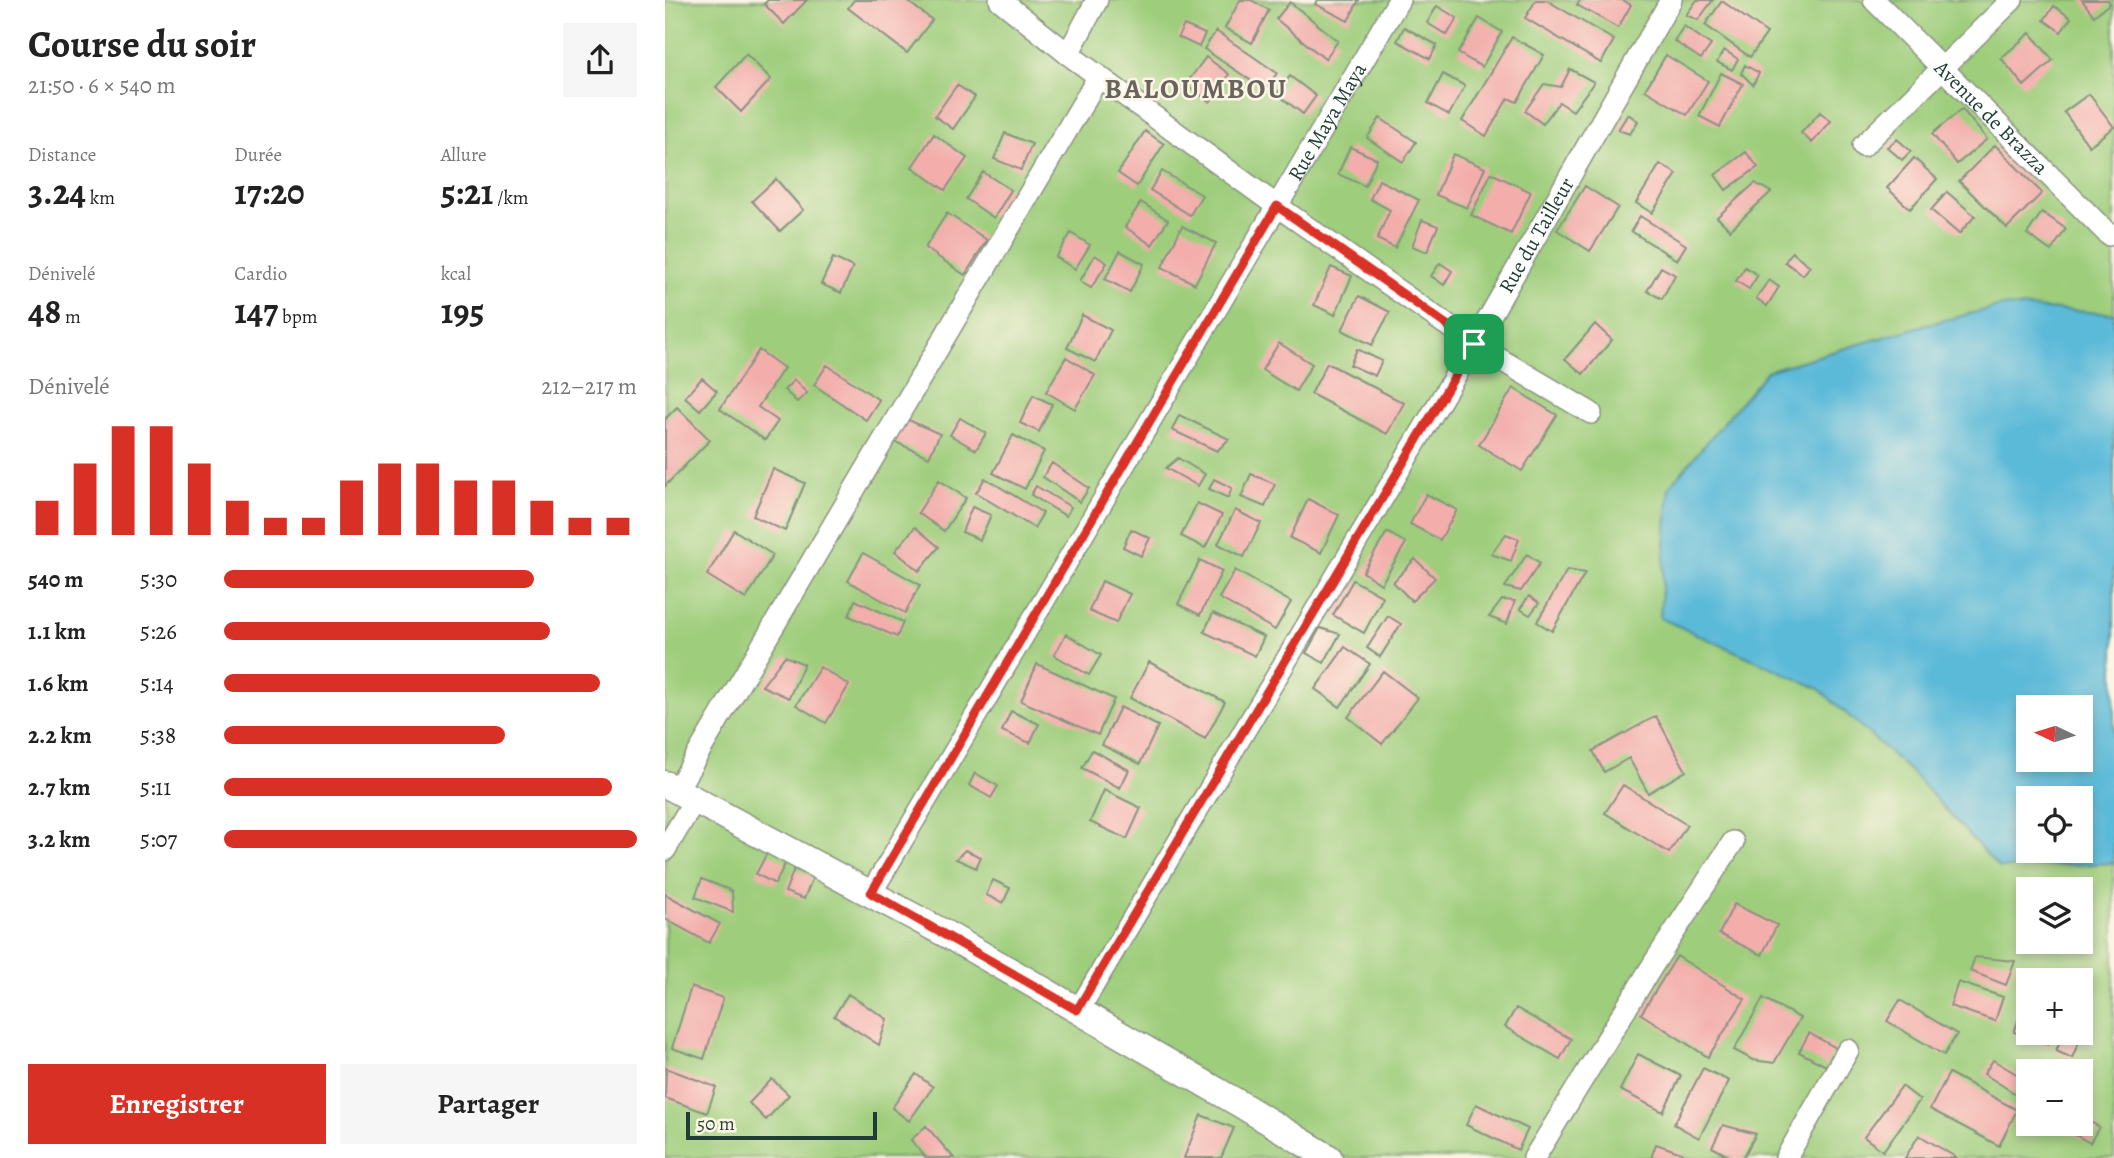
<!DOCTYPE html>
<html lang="fr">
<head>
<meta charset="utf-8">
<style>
	:root { --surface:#fff; --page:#f6f6f6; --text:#222; --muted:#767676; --accent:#d93025 }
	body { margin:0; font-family:Alegreya,serif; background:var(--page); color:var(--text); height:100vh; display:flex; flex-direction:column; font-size:26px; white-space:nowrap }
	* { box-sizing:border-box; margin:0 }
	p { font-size:23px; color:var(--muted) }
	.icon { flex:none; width:38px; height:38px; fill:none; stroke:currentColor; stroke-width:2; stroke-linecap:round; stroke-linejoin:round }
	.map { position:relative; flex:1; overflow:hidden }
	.drawer { display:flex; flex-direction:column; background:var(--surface); width:665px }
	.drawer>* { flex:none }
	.needle { width:46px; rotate:274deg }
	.fabs { position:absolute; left:1351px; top:695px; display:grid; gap:14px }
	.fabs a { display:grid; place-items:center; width:77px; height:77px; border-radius:0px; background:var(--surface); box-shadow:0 4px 10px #0003; font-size:35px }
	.scale { position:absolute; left:21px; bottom:18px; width:191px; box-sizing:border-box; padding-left:7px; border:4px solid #1f3d34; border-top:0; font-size:19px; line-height:24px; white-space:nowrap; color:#1f3d34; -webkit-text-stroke:5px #fcf5e5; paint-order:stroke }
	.pin { position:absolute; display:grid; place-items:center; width:60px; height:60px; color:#fff; margin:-30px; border-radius:14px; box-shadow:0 4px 10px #0006 }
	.round { display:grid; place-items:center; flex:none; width:74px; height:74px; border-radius:0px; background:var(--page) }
	.overview { display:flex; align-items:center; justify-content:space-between; height:119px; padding:0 28px }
	h1 { font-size:38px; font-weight:700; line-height:52px }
	.metrics { display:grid; grid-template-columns:repeat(3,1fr); gap:10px; height:119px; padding:7px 28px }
	.metrics div { display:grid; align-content:center }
	.metrics b { font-size:35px; font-weight:700 }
	.metrics small { font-size:19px; font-weight:400 }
	.metrics p { font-size:19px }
	.chart { height:196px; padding:14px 28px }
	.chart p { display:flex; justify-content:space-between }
	.chart svg { width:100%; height:126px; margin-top:7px; stroke:var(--accent); stroke-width:6 }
	.cta { display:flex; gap:14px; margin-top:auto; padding:14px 28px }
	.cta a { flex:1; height:80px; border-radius:0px; background:var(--accent); color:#fff; font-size:28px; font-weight:700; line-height:80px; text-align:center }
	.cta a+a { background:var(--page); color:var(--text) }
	ul { padding:0 28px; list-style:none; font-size:23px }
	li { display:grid; grid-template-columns:112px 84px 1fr; align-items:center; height:52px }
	li i { height:18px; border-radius:9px; background:var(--accent) }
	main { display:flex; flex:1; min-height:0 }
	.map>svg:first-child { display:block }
	.green { fill:#9ecd7c; stroke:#5e8558; stroke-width:2; fill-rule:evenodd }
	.water { fill:#5bbad9; stroke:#3d7c86; stroke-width:2; fill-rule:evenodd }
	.building { fill:#f3aeac }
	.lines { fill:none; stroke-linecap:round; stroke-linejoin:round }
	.minor-casing { stroke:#8a9281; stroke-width:24 }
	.tertiary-casing { stroke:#8a9281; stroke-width:29 }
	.minor { stroke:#fff; stroke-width:21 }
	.tertiary { stroke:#fff; stroke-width:26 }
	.route-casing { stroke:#fff; stroke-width:14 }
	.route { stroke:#d93025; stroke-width:9 }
	.labels { text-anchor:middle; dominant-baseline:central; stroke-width:5; stroke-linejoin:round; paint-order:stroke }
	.street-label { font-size:21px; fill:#1f3d34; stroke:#fcf5e5 }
	.district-label { font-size:28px; font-weight:bold; letter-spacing:2px; fill:#69655e; stroke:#fcf5e5 }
</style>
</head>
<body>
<main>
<section class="drawer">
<div class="overview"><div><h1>Course du soir</h1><p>21:50 · 6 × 540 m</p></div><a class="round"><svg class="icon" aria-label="share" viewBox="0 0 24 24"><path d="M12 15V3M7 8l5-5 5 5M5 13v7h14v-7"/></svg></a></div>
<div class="metrics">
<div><p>Distance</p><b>3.24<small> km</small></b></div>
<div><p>Durée</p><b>17:20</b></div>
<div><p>Allure</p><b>5:21<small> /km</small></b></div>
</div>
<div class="metrics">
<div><p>Dénivelé</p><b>48<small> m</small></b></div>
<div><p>Cardio</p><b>147<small> bpm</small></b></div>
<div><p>kcal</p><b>195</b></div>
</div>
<div class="chart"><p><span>Dénivelé</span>212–217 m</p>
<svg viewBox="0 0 160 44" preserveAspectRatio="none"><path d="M5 44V32M15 44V19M25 44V6M35 44V6M45 44V19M55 44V32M65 44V38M75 44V38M85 44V25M95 44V19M105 44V19M115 44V25M125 44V25M135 44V32M145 44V38M155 44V38"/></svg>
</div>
<ul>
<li><b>540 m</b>5:30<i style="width:75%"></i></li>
<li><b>1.1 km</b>5:26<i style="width:79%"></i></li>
<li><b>1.6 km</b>5:14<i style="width:91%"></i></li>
<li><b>2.2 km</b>5:38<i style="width:68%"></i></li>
<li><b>2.7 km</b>5:11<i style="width:94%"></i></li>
<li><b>3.2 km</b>5:07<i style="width:100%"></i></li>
</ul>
<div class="cta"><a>Enregistrer</a><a>Partager</a></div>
</section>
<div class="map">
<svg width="1449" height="1158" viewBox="0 0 1449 1158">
	<rect width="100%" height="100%" fill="#fcf5e5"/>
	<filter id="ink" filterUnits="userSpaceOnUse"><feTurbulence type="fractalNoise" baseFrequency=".0143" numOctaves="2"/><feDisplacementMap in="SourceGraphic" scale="14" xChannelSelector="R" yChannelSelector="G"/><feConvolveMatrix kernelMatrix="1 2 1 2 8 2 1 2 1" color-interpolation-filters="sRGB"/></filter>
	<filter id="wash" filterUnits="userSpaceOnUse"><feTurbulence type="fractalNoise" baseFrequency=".00686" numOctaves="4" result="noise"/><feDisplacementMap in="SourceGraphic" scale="28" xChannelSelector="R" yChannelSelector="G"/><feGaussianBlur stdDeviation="1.57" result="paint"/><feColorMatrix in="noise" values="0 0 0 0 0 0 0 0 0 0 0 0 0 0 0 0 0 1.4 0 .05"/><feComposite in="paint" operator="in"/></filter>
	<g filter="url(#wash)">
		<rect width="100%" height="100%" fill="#f5e8ce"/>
		<!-- green -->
		<path class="green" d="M 0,0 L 1449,0 L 1449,1158 L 0,1158 ZM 1363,707 L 1416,707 L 1416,760 L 1363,760 ZM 1363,798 L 1416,798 L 1416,850 L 1363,850 ZM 1363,889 L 1416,889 L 1416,942 L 1363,942 ZM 1363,980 L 1416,980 L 1416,1032 L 1363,1032 ZM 1363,1071 L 1416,1071 L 1416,1124 L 1363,1124 Z"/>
		<!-- water -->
		<path class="water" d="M 1337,306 L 1449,314 L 1449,863 L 1334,868 L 1246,772 L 1153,688 L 995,618 L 1004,487 L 1102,371 L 1263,324 ZM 1363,707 L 1416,707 L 1416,760 L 1363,760 ZM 1363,798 L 1416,798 L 1416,850 L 1363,850 Z"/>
		<g id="blocks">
			<!-- building -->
			<path class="building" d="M 103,0 L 142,0 L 119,24 L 99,4 Z
				M 189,0 L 241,0 L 267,20 L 242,53 L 183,8 Z
				M 575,0 L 586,0 L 604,10 L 587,43 L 560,28 Z
				M 652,0 L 694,0 L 683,21 L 650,4 Z
				M 871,0 L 881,0 L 949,40 L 936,63 L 860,18 Z
				M 915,0 L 957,0 L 966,5 L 953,28 L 912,5 Z
				M 1032,0 L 1048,0 L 1033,20 L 1021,15 Z
				M 1417,0 L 1443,0 L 1445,3 L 1429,16 Z
				M 1057,1 L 1102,33 L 1085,57 L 1040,25 Z
				M 625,2 L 673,41 L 660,59 L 611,19 Z
				M 772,6 L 792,18 L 782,35 L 762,23 Z
				M 1389,6 L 1406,18 L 1396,32 L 1379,20 Z
				M 814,18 L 837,32 L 817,67 L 793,53 Z
				M 519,25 L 540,34 L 534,47 L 513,37 Z
				M 1019,26 L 1046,45 L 1036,59 L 1009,41 Z
				M 739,27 L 772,45 L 765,59 L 732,41 Z
				M 551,31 L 612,73 L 600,90 L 539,49 Z
				M 1365,33 L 1388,60 L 1359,86 L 1336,58 Z
				M 847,37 L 879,55 L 852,102 L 843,98 L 821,136 L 797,121 Z
				M 1059,50 L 1073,59 L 1067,70 L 1052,62 Z
				M 81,54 L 106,79 L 76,112 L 51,87 Z
				M 1001,55 L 1043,81 L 1022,115 L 980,90 Z
				M 541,57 L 564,74 L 545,102 L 521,84 Z
				M 1080,65 L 1094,73 L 1088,85 L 1076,73 Z
				M 905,69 L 929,82 L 908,111 L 894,102 L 878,124 L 860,111 L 879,84 L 896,87 Z
				M 1056,73 L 1078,84 L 1055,127 L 1034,116 Z
				M 778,74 L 800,86 L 784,115 L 763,103 Z
				M 625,76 L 651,96 L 638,114 L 612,94 Z
				M 292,85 L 310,97 L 288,129 L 270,116 Z
				M 1424,94 L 1449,127 L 1424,146 L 1399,112 Z
				M 1297,109 L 1322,139 L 1292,164 L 1267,134 Z
				M 1155,112 L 1166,121 L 1147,143 L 1136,133 Z
				M 963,114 L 973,121 L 965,134 L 953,130 Z
				M 715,118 L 751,142 L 738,162 L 702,138 Z
				M 480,131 L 499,144 L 472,186 L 453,173 Z
				M 340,133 L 367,144 L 356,170 L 329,159 Z
				M 269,134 L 302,158 L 280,190 L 247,167 Z
				M 1232,139 L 1246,151 L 1237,160 L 1222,147 Z
				M 1330,145 L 1377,193 L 1342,228 L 1294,181 Z
				M 685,147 L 712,159 L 700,186 L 673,174 Z
				M 1081,152 L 1093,167 L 1061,190 L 1050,175 Z
				M 788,154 L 820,168 L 802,208 L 771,195 Z
				M 1249,158 L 1272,179 L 1245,209 L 1222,188 Z
				M 995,164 L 1012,174 L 987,213 L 971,203 Z
				M 497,171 L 537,195 L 525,215 L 485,190 Z
				M 318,172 L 346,190 L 329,218 L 301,199 Z
				M 826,173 L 866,192 L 846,234 L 806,215 Z
				M 111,179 L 138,210 L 115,231 L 87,201 Z
				M 714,180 L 754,200 L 730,248 L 712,239 L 725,210 L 705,199 Z
				M 1090,183 L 1106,192 L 1065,230 L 1052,217 Z
				M 920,186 L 953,207 L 925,251 L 892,230 Z
				M 1282,192 L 1310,216 L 1294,234 L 1266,210 Z
				M 476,202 L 503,220 L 487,245 L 460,227 Z
				M 1377,212 L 1401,229 L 1386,251 L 1362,234 Z
				M 282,213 L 322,240 L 300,275 L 260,248 Z
				M 975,216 L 1021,245 L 1012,260 L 966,231 Z
				M 757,220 L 773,226 L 762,252 L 747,246 Z
				M 517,226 L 551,243 L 530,284 L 497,267 Z
				M 406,233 L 425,245 L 410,269 L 391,257 Z
				M 455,251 L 479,264 L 465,292 L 440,279 Z
				M 1127,252 L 1145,266 L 1138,275 L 1120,262 Z
				M 430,255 L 442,263 L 426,288 L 415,281 Z
				M 168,258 L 188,267 L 176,293 L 156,284 Z
				M 775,263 L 787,271 L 779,285 L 766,276 Z
				M 666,267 L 687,276 L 670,315 L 649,305 Z
				M 996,267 L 1010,275 L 997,299 L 982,291 Z
				M 1080,267 L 1093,275 L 1084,289 L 1071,281 Z
				M 1104,280 L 1114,287 L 1102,306 L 1091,298 Z
				M 694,296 L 725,312 L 707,345 L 677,330 Z
				M 417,315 L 446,330 L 430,362 L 402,348 Z
				M 930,324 L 947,340 L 918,374 L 900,359 Z
				M 614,343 L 647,364 L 631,391 L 597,370 Z
				M 692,349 L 717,361 L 710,376 L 685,365 Z
				M 94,350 L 119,368 L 93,407 L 113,421 L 100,440 L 55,409 Z
				M 401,357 L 430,375 L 410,409 L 381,392 Z
				M 662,363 L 739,403 L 722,434 L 646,394 Z
				M 162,365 L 214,400 L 201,420 L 149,385 Z
				M 37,378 L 52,391 L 35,410 L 20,397 Z
				M 129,380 L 142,393 L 132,402 L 119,390 Z
				M 848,388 L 892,415 L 857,471 L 814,445 Z
				M 368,395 L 387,404 L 374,432 L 355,423 Z
				M 12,407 L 45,440 L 0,486 L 0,419 Z
				M 514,415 L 564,439 L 552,451 L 507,430 Z
				M 239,418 L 275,434 L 264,457 L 228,441 Z
				M 295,418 L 321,433 L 311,450 L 285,435 Z
				M 348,435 L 379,451 L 360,489 L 328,473 Z
				M 513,458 L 540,474 L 533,486 L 501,468 Z
				M 387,463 L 424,488 L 415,502 L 378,477 Z
				M 108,469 L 140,483 L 120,531 L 88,516 Z
				M 586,474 L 610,484 L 600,507 L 576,497 Z
				M 320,478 L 378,513 L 369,528 L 311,493 Z
				M 549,479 L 567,488 L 563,498 L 544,489 Z
				M 274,480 L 301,498 L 279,531 L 253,513 Z
				M 371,486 L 406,507 L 401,516 L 366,495 Z
				M 761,494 L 792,510 L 775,540 L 745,524 Z
				M 643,499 L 674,515 L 656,553 L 625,538 Z
				M 532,503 L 557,515 L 540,548 L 516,536 Z
				M 307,507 L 326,515 L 315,540 L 297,532 Z
				M 570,510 L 596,523 L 579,557 L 553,544 Z
				M 250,527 L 274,547 L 254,571 L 230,551 Z
				M 466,529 L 485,538 L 476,556 L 458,547 Z
				M 69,530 L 108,555 L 81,599 L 42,575 Z
				M 722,532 L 741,543 L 716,584 L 698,572 Z
				M 841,534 L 854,539 L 846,561 L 826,554 Z
				M 198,553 L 255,585 L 240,613 L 183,581 Z
				M 862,554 L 875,563 L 856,591 L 840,587 Z
				M 750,559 L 770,578 L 747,601 L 728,582 Z
				M 535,560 L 557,571 L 535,615 L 513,604 Z
				M 570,570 L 626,602 L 610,630 L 554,598 Z
				M 902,570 L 920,573 L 887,631 L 872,622 Z
				M 688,580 L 718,597 L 699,633 L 668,615 Z
				M 437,581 L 465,594 L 451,623 L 424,611 Z
				M 864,596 L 874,603 L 865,615 L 855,609 Z
				M 190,600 L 238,622 L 232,637 L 184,616 Z
				M 837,600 L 850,601 L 842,624 L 824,617 Z
				M 548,613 L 599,637 L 590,656 L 539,632 Z
				M 723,616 L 736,624 L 715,657 L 702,648 Z
				M 655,628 L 675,634 L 659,663 L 641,653 Z
				M 401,634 L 436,655 L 424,675 L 389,655 Z
				M 680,647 L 705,664 L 675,707 L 650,689 Z
				M 120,656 L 139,664 L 124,698 L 97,686 Z
				M 484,662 L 560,702 L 540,739 L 465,698 Z
				M 372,664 L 449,699 L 433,735 L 356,701 Z
				M 155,667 L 184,685 L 161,723 L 131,705 Z
				M 718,671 L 753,698 L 717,744 L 683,717 Z
				M 455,707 L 493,726 L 475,764 L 437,745 Z
				M 346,711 L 374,724 L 365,743 L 337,731 Z
				M 991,716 L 1021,771 L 983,793 L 964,758 L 939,772 L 928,751 Z
				M 427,750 L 464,770 L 455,788 L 417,768 Z
				M 310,773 L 333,786 L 326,798 L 304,785 Z
				M 958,785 L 1022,825 L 1004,853 L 940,813 Z
				M 439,790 L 476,808 L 462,839 L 425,822 Z
				M 300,850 L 316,857 L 311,868 L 291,859 Z
				M 102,853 L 121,862 L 110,884 L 91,874 Z
				M 129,869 L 148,877 L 139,899 L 120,892 Z
				M 37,879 L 67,891 L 68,912 L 30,897 Z
				M 328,880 L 345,888 L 338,903 L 321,895 Z
				M 0,894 L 55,924 L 44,943 L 0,919 Z
				M 1069,904 L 1112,925 L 1097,955 L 1054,934 Z
				M 1012,956 L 1080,999 L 1043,1057 L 976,1014 Z
				M 1310,957 L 1350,961 L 1341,985 L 1305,971 Z
				M 1293,982 L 1338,997 L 1330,1021 L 1285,1006 Z
				M 26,987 L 58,998 L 39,1059 L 7,1048 Z
				M 183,994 L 222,1019 L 214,1045 L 169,1016 Z
				M 1363,994 L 1363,1032 L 1387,1032 L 1383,1045 L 1349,1032 Z
				M 1098,998 L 1135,1018 L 1109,1063 L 1088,1060 L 1069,1050 Z
				M 1235,1000 L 1292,1034 L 1279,1055 L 1222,1021 Z
				M 851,1008 L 906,1039 L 895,1059 L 840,1027 Z
				M 1399,1032 L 1418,1032 L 1407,1058 L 1391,1051 Z
				M 1144,1033 L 1171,1048 L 1161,1066 L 1134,1052 Z
				M 973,1054 L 1016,1076 L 998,1112 L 955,1090 Z
				M 1328,1060 L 1363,1081 L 1363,1092 L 1359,1099 L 1319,1074 Z
				M 1,1068 L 51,1087 L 42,1113 L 0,1098 Z
				M 1038,1068 L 1064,1081 L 1034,1138 L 1009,1124 Z
				M 1284,1073 L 1352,1110 L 1334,1146 L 1265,1109 Z
				M 251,1074 L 268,1087 L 244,1121 L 227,1108 Z
				M 107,1079 L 124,1095 L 101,1120 L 84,1103 Z
				M 1237,1086 L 1255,1100 L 1218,1151 L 1199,1137 Z
				M 811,1104 L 863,1129 L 853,1150 L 801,1125 Z
				M 536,1115 L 569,1128 L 556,1158 L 519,1158 Z
				M 1416,1116 L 1434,1127 L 1425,1143 L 1391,1124 L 1416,1124 Z
				M 1058,1125 L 1091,1134 L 1078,1158 L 1067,1158 L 1047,1147 Z
				M 261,1126 L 289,1158 L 261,1158 L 246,1140 Z
				M 1254,1135 L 1292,1158 L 1240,1158 Z
				M 991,1144 L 1017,1153 L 1015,1158 L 986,1158 Z"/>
		</g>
	</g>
	<g filter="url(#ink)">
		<use href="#blocks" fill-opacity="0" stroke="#8a9281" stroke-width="2"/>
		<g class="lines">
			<!-- minor casing -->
			<g class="minor-casing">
				<g id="minor">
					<path d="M 335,0 L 403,54 L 612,206 L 809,344 L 926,413"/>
					<path id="s1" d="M 1209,0 L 1444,235"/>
					<path d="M 403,54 L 432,0"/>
					<path d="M 1198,146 L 1347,0"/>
					<path d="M 11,791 L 434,76"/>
					<path d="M 0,850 L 29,801"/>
					<path id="s2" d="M 206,893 L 734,0"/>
					<path id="s3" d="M 413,1011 L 809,344 L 1006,0"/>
					<path d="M 869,1158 L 989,963 L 1068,842"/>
					<path d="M 1121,1158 L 1183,1050"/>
				</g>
			</g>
			<!-- tertiary casing -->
			<g class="tertiary-casing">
				<path id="tertiary" d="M 0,784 L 281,934 L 575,1104 L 664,1158"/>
			</g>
			<!-- minor -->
			<use href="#minor" class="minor"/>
			<!-- tertiary -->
			<use href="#tertiary" class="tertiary"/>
		</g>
	</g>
	<g class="lines" filter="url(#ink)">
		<!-- route casing -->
		<g class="route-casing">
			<path id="route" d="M 612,206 L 809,344 L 412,1010 L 206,893 Z"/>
		</g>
		<!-- route -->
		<use href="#route" class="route"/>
	</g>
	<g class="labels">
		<!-- street labels -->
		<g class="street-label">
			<text stroke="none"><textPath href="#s1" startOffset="166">Avenue de Brazza</textPath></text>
			<text stroke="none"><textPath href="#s2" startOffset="896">Rue Maya Maya</textPath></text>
			<text stroke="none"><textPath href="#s3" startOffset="901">Rue du Tailleur</textPath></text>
		</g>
		<!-- district labels -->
		<g class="district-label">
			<text x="531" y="89">BALOUMBOU</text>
		</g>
	</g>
</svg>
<div class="fabs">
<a><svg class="needle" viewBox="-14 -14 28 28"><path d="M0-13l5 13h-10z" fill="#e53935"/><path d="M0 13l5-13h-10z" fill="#767676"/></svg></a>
<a><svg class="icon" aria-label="locate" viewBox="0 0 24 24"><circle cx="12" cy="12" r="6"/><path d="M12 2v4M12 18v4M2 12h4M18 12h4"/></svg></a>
<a><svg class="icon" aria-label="layers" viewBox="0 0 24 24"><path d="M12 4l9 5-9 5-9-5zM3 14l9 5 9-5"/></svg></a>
<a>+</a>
<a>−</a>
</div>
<div class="scale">50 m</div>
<div class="pin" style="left:809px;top:344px;background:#1e9e55"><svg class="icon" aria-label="arrive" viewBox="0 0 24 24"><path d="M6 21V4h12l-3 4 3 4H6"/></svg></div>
</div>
</main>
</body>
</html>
